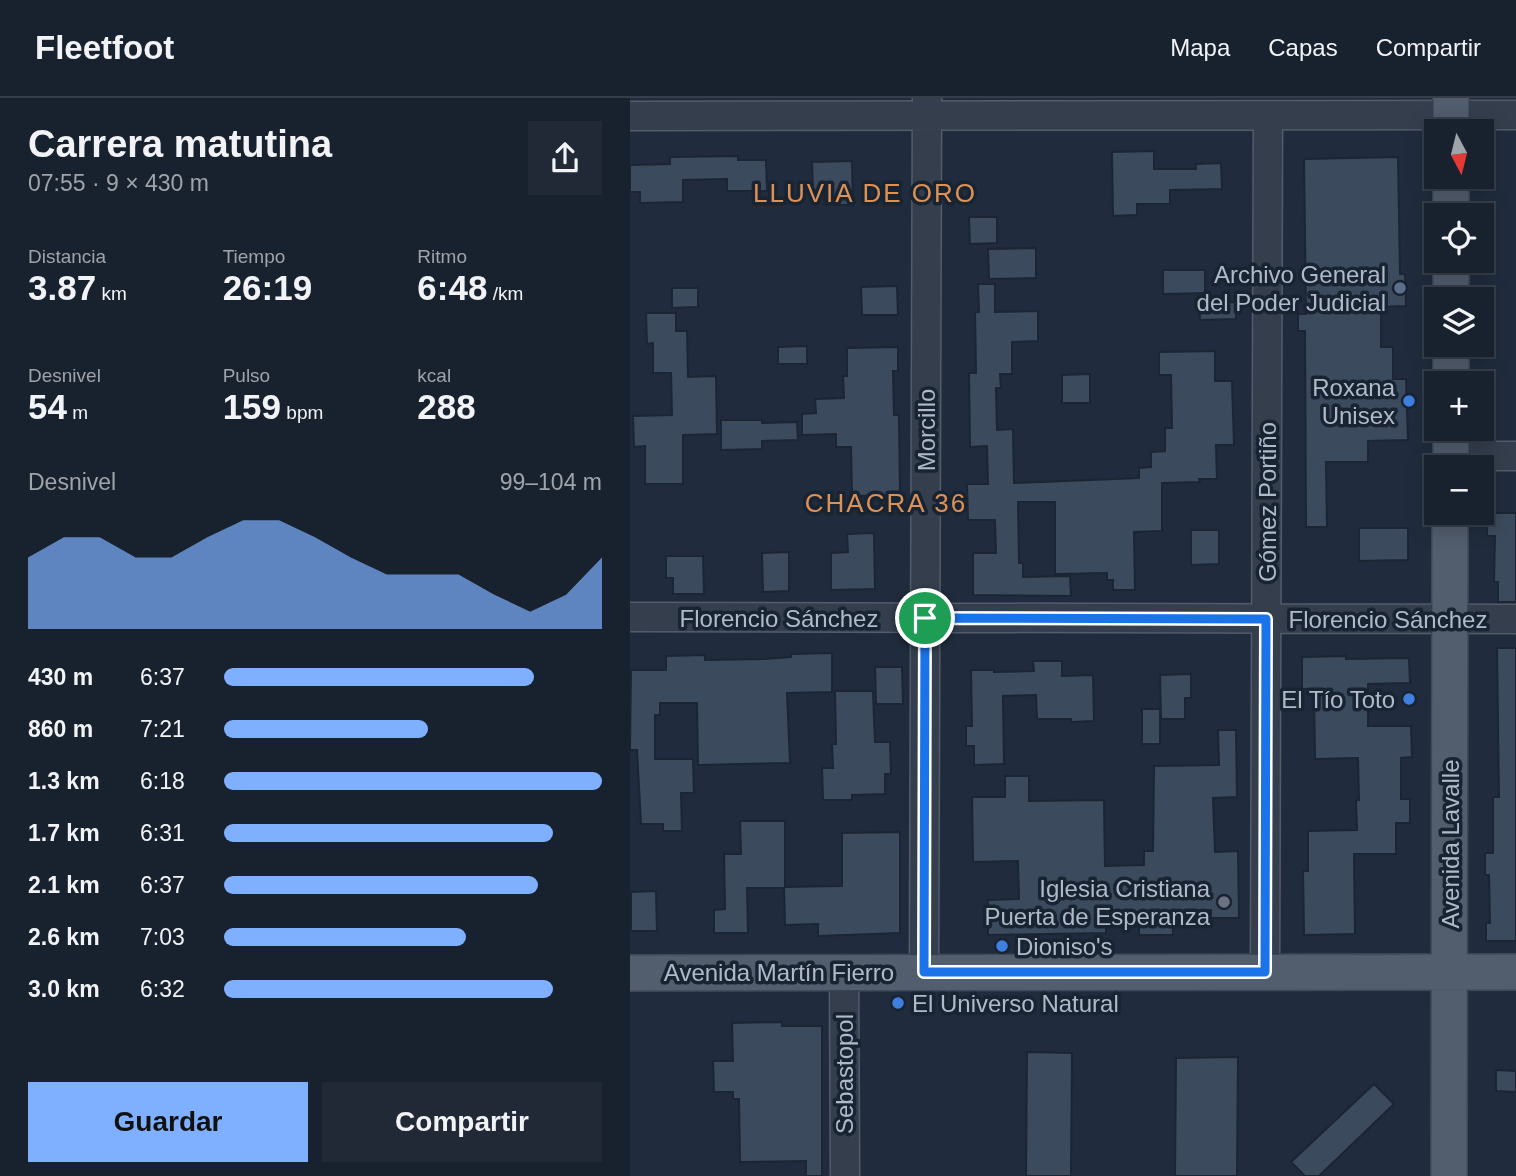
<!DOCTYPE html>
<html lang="es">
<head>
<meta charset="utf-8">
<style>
	:root { --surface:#18212e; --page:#212936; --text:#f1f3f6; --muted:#9fa3aa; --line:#363e4a; --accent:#7eb0ff }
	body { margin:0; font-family:Helvetica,sans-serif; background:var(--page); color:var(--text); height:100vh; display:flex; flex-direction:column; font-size:26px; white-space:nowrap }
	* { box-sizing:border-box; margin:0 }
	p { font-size:23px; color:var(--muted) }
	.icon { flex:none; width:38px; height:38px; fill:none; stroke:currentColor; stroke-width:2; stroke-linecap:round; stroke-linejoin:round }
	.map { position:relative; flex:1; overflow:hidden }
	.side { display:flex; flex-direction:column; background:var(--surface); width:630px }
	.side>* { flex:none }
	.needle { width:46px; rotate:173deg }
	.buttons { position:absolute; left:794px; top:21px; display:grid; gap:14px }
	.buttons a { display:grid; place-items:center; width:70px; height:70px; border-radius:0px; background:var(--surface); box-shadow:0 4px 18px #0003,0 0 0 2px var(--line); font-size:35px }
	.pin { position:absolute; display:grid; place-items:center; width:60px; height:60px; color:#fff; margin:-30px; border:4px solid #fff; border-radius:50%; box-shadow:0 2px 7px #0007 }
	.round { display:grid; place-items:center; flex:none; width:74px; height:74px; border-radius:0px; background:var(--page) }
	.summary { display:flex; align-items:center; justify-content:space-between; height:119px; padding:0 28px }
	h1 { font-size:38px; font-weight:700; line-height:52px }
	.figures { display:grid; grid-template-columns:repeat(3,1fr); gap:10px; height:119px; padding:7px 28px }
	.figures div { display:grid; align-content:center }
	.figures b { font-size:35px; font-weight:700 }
	.figures small { font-size:19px; font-weight:400 }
	.figures p { font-size:19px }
	.chart { height:196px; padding:14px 28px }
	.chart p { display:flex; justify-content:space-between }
	.chart svg { width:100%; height:126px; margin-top:7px; fill:var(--accent); opacity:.7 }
	.cta { display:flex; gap:14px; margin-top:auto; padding:14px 28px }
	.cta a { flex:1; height:80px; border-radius:0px; background:var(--accent); color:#111; font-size:28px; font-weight:700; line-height:80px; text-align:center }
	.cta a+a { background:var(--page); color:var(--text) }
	ul { padding:0 28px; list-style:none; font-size:23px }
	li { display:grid; grid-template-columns:112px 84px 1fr; align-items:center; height:52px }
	li i { height:18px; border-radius:9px; background:var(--accent) }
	header { display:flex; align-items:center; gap:42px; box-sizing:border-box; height:98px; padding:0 35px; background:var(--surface); border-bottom:2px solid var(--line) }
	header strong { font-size:33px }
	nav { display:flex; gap:38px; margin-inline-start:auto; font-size:24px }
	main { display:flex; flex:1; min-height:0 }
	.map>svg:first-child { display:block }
	.building { fill:#3c4a5d; stroke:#1b2534; stroke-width:2 }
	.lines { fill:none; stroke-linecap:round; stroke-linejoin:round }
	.minor-casing { stroke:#525c6b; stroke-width:31 }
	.major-casing { stroke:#3d4756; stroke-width:38 }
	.minor { stroke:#343e4d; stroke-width:28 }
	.major { stroke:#525d6d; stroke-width:35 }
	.route-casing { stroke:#fff; stroke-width:14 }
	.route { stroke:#1a73e8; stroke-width:9 }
	.service-dot { fill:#5c6f8a; stroke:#192432; stroke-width:2.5 }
	.shop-dot { fill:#3f7fe0; stroke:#192432; stroke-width:2.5 }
	.worship-dot { fill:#6b7280; stroke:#192432; stroke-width:2.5 }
	.labels { text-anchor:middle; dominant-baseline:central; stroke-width:7; stroke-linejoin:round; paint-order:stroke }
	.poi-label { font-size:24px; fill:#afb9c9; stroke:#192432; text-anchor:end }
	.street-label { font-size:24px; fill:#afb9c9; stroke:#192432 }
	.neighbourhood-label { font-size:26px; letter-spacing:2px; fill:#de9155; stroke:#192432 }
</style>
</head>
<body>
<header>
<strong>Fleetfoot</strong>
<nav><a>Mapa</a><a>Capas</a><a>Compartir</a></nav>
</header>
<main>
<section class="side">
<div class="summary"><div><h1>Carrera matutina</h1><p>07:55 · 9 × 430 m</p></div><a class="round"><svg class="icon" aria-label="share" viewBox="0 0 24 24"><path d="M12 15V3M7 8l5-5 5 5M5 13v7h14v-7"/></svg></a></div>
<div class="figures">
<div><p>Distancia</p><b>3.87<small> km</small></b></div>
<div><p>Tiempo</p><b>26:19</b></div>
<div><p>Ritmo</p><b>6:48<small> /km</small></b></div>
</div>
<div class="figures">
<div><p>Desnivel</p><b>54<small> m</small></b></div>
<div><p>Pulso</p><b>159<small> bpm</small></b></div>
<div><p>kcal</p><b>288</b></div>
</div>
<div class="chart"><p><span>Desnivel</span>99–104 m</p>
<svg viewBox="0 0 160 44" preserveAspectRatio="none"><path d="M0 44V19L10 12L20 12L30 19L40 19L50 12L60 6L70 6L80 12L90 19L100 25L110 25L120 25L130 32L140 38L150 32L160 19V44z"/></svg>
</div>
<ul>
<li><b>430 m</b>6:37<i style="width:82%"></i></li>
<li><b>860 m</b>7:21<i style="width:54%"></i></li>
<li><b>1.3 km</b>6:18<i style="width:100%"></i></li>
<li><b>1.7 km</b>6:31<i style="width:87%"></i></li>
<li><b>2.1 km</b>6:37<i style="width:83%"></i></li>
<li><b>2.6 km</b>7:03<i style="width:64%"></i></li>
<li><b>3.0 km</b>6:32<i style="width:87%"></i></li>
</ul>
<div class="cta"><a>Guardar</a><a>Compartir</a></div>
</section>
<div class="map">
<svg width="886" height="1078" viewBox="0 0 886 1078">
	<rect width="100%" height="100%" fill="#202c3d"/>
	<!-- building -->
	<path class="building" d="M 524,53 L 524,71 L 566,71 L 566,66 L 591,65 L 592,91 L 540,92 L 540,106 L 507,106 L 507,117 L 483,118 L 482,54 Z
		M 108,58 L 108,62 L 136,62 L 137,93 L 97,93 L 97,81 L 53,82 L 53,104 L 10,105 L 10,94 L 0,94 L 0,67 L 40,66 L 40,59 Z
		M 768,59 L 770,176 L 775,176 L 776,208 L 751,209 L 751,249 L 763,249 L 763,281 L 776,281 L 778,342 L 738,343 L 738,364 L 696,364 L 697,429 L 676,429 L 675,233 L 668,233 L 668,216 L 676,216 L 674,61 Z
		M 222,63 L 223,107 L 194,107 L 194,93 L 183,93 L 182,64 Z
		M 339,119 L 367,119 L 367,145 L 340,146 Z
		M 406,150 L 406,180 L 359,181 L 358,151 Z
		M 533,172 L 575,172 L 575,195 L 533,196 Z
		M 348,186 L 365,186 L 365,214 L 408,213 L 408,243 L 382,244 L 382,276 L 370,276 L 371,290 L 366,290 L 367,332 L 383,331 L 384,385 L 509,380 L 509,370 L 521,369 L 521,354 L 535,353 L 535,330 L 542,330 L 541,277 L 529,277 L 529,254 L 585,253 L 585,283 L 602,283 L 604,347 L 586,347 L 587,381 L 569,381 L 570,384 L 532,385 L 532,433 L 504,434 L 505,492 L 483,492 L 483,482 L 477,482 L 477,475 L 425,476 L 425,404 L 388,404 L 389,465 L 393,465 L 393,479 L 440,478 L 441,498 L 343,497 L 343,455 L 366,455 L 365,422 L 338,422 L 337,386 L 358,386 L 357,348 L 340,349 L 339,275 L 346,275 L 345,214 L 349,214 Z
		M 267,188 L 268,217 L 232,217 L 231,189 Z
		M 42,190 L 68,190 L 68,209 L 42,210 Z
		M 606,204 L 606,221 L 570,222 L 569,205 Z
		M 16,215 L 46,215 L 46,233 L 57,233 L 58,279 L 86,278 L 87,336 L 53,337 L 53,386 L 15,386 L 15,348 L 4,349 L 3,318 L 42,317 L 41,275 L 23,275 L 23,245 L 17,246 Z
		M 177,248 L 177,266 L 148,266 L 148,249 Z
		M 268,249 L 268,273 L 263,273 L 264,317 L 269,317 L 270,397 L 222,398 L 221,349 L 206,349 L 206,336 L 172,337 L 172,316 L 186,315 L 185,301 L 214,300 L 213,278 L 217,278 L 217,250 Z
		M 460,276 L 460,305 L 432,305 L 432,277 Z
		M 91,322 L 132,322 L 132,325 L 167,324 L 168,342 L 132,343 L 132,351 L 91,352 Z
		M 857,415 L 886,415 L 886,504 L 868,504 L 868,484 L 864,484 L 865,438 L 857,438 Z
		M 729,430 L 778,430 L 778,462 L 729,463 Z
		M 561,432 L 589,432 L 589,466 L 561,467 Z
		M 244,435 L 245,491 L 201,492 L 201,455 L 218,454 L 217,436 Z
		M 159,454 L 159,493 L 133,494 L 132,455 Z
		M 36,458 L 73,458 L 74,496 L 43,496 L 43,480 L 36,480 Z
		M 867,550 L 886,550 L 886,843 L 856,843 L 856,825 L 860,825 L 859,777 L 855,777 L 855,755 L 863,755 L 863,699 L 869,699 Z
		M 202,555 L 202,594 L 157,595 L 160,665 L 68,667 L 67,605 L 30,605 L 30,617 L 25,617 L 25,661 L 63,661 L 64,695 L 51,695 L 52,733 L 33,733 L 33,726 L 11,726 L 7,652 L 0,652 L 1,572 L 36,572 L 36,558 L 75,557 L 75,562 L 134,561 L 161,559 L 161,556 Z
		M 716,558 L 716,561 L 779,560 L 780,585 L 738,586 L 738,628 L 781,628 L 782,659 L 771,660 L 771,701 L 780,701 L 780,725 L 766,725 L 766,756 L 724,756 L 725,836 L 674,837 L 673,773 L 678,773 L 678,733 L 727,732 L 726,702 L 729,702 L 728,660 L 685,661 L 684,591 L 672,591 L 672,559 Z
		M 403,563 L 432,563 L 432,578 L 463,577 L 464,623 L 441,624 L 441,621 L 407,621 L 406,597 L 373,598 L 374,666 L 344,667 L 344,648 L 336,648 L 336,628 L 342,628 L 341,572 L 364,572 L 364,574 L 404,573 Z
		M 245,569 L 272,569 L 273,606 L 246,606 Z
		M 561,576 L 561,600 L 555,600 L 555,621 L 531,621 L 530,577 Z
		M 205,593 L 243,593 L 245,644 L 260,644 L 261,676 L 255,676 L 255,696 L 222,697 L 222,702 L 193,702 L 192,670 L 203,670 L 202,646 L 206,646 Z
		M 512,611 L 530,611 L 530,646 L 512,646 Z
		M 588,632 L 606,632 L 607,699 L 583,700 L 585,754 L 608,753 L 609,820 L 581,820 L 581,812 L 543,813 L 543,837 L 509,837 L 509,828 L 476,829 L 476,835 L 358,837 L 358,802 L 389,801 L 388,763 L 343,764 L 342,699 L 375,699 L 375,678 L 399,678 L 399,703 L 474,702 L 475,768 L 514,767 L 514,753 L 523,753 L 524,668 L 589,667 Z
		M 110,723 L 155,723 L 155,789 L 212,788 L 212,735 L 270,734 L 270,835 L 188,838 L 188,826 L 155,827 L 154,790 L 117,790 L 118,835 L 84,835 L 84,812 L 95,811 L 94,756 L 111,756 Z
		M 26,793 L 27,833 L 1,833 L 1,794 Z
		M 152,924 L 152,928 L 192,928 L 192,1078 L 176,1078 L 176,1063 L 110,1064 L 109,1001 L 103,1001 L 103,994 L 84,994 L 83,963 L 103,963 L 102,925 Z
		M 397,954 L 442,955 L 441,1078 L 396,1078 Z
		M 608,959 L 607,1078 L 545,1078 L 546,960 Z
		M 866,972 L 886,973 L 886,994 L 866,993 Z
		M 744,986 L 764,1006 L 689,1078 L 675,1078 L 661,1064 Z"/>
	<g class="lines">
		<!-- minor casing -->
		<g class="minor-casing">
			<path id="minor" d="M 0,18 L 886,17
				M 821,358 L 886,358
				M 0,519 L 886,521
				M 294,874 L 297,0
				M 635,874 L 638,18
				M 214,875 L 215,1078"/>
		</g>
		<!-- major casing -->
		<g class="major-casing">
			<path id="major" d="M 821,33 L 821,0
				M 821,117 L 821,79
				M 821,201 L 821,163
				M 821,285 L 821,247
				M 821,369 L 821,331
				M 0,875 L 886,874
				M 819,1078 L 820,415"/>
		</g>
		<!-- minor -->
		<use href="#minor" class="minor"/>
		<!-- major -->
		<use href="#major" class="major"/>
	</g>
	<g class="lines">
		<!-- route casing -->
		<g class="route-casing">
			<path id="route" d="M 295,520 L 636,521 L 635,874 L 294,874 Z"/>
		</g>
		<!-- route -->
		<use href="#route" class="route"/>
	</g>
	<!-- markers -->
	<circle class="service-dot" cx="770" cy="190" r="7"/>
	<g class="shop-dot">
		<circle cx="779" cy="303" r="7"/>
		<circle cx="779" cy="601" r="7"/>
		<circle cx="372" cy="848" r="7"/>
		<circle cx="268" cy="905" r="7"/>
	</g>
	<circle class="worship-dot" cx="594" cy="804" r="7"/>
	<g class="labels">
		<!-- poi labels -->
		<g class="poi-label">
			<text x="756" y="176">Archivo General<tspan x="756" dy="28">del Poder Judicial</tspan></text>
			<text x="765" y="289">Roxana<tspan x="765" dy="28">Unisex</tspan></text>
			<text x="765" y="601">El Tío Toto</text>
			<text x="580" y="790">Iglesia Cristiana<tspan x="580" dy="28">Puerta de Esperanza</tspan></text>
			<text x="386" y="848" text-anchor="start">Dioniso's</text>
			<text x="282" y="905" text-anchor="start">El Universo Natural</text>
		</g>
		<!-- street labels -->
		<g class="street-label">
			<text transform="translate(296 332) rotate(-90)">Morcillo</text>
			<text transform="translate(637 404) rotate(-90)">Gómez Portiño</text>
			<text x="149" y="520">Florencio Sánchez</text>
			<text x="758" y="521">Florencio Sánchez</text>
			<text transform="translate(820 746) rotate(-90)">Avenida Lavalle</text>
			<text x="149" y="874">Avenida Martín Fierro</text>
			<text transform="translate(214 976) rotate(-90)">Sebastopol</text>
		</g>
		<!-- neighbourhood labels -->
		<g class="neighbourhood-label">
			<text x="235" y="95">LLUVIA DE ORO</text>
			<text x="256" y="405">CHACRA 36</text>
		</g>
	</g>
</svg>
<div class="buttons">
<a><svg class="needle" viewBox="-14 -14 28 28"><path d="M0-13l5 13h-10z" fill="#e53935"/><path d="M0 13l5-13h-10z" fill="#9fa3aa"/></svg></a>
<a><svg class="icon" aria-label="locate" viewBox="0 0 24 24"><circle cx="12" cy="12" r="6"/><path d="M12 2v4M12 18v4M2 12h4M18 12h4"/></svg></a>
<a><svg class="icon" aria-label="layers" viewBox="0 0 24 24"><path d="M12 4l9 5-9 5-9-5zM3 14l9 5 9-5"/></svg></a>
<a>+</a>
<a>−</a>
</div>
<div class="pin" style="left:295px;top:520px;background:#1e9e55"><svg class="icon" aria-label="arrive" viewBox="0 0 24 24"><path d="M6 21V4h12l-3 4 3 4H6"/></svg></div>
</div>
</main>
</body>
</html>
